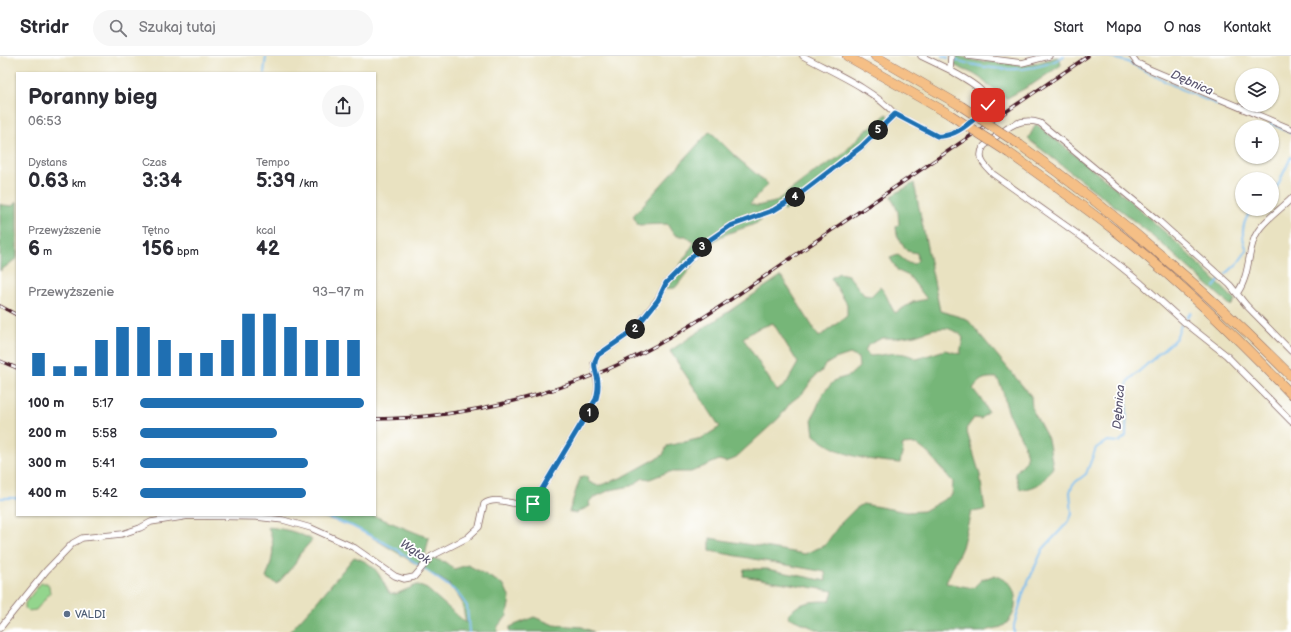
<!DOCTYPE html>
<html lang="pl">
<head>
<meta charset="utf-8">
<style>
	:root { --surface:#fff; --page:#f7f7f7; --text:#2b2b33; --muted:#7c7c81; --line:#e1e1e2; --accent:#1f6fb2 }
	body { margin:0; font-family:"Balsamiq Sans",sans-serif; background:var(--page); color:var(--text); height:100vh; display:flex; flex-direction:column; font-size:15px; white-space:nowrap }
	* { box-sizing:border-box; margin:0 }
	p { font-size:13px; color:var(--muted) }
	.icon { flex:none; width:22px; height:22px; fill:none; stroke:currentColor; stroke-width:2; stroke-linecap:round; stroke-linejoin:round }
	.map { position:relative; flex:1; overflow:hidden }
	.panel { position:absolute; left:16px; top:16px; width:360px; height:444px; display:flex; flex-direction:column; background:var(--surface); border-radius:0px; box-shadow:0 1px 3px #0004 }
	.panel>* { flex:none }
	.tools { position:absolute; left:1235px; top:12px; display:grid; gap:8px }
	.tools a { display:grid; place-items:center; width:44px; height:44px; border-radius:50%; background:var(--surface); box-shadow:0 1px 3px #0004; font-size:20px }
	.pin { position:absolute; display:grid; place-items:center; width:34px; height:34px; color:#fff; margin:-17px; border-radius:8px; box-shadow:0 2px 6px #0006 }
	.km { position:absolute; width:20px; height:20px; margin:-10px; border-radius:50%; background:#222; color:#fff; font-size:11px; line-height:20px; text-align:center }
	.round { display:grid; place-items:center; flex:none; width:42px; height:42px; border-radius:21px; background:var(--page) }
	.overview { display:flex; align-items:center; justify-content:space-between; height:68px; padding:0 12px }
	h1 { font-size:22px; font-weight:800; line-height:30px }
	.metrics { display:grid; grid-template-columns:repeat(3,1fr); gap:6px; height:68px; padding:4px 12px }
	.metrics div { display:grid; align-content:center }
	.metrics b { font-size:20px; font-weight:800 }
	.metrics small { font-size:11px; font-weight:400 }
	.metrics p { font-size:11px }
	.chart { height:112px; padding:8px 12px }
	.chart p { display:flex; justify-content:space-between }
	.chart svg { width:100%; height:72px; margin-top:4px; stroke:var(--accent); stroke-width:6 }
	ul { padding:0 12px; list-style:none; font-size:13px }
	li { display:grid; grid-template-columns:64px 48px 1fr; align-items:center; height:30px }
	li i { height:10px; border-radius:5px; background:var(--accent) }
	header { display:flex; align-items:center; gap:24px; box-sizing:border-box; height:56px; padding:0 20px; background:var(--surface); border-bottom:1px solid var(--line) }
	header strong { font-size:19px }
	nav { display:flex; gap:22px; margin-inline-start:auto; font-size:14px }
	.search { width:280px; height:36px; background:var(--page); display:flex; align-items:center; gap:10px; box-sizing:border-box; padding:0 14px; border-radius:22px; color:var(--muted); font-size:15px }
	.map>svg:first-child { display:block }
	.green { fill:#93d58d; stroke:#6e7a5c }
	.forest { fill:#76b678; stroke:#606a52; fill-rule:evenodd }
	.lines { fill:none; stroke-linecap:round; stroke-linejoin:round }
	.stream { stroke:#7bbdf0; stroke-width:2 }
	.minor-casing { stroke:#826360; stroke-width:7 }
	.primary-casing { stroke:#826360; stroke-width:10 }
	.minor { stroke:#fff; stroke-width:5.5 }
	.primary { stroke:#f5bf86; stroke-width:9 }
	.rail-casing { stroke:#4a1f2b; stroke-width:3.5 }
	.rail { stroke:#fff; stroke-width:2; stroke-dasharray:6; stroke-linecap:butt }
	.primary-bridge-casing { stroke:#826360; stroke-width:10; stroke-linecap:butt }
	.primary-bridge { stroke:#f5bf86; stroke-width:9 }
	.route-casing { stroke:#fff; stroke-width:8 }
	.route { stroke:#1f6fb2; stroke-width:5 }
	.service-dot { fill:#5c6f8a; stroke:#fff; stroke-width:1.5 }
	.labels { text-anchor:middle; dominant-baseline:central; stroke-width:3.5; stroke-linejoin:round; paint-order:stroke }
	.service-label { font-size:11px; fill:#4e5e75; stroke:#fff; text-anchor:start }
	.water-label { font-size:12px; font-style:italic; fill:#5b5670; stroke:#fff }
</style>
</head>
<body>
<header>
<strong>Stridr</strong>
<div class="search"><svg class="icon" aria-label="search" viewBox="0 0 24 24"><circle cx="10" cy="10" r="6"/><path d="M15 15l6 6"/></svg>Szukaj tutaj</div>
<nav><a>Start</a><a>Mapa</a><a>O nas</a><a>Kontakt</a></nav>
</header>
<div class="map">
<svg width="1291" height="576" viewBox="0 0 1291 576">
	<rect width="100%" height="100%" fill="#fff"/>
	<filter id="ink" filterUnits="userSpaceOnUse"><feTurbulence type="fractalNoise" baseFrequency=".025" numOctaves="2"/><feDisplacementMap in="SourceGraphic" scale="8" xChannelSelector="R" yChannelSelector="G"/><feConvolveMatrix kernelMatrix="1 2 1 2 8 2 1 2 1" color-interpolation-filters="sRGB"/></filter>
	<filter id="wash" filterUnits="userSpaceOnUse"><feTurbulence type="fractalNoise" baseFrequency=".012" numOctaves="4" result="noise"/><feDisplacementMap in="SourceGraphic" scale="16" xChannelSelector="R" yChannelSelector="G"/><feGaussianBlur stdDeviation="0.9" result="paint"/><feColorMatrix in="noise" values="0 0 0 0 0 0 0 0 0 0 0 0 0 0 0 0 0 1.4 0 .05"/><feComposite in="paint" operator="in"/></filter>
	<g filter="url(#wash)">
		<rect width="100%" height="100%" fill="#e9e2c1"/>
		<!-- green -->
		<path class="green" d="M 41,527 L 47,527 L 49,530 L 50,537 L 36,554 L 28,555 L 25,552 L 25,547 Z"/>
		<!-- forest -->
		<path class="forest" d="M 957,0 L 978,5 L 1024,9 L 1034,8 L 1057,1 L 1060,3 L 1061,9 L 1033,28 L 1007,42 C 999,39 987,28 980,22 C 973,16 962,14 954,9 Z
			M 887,58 L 890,63 L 850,99 L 849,104 L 806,141 L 784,154 L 778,153 L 760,159 L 761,165 C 748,172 733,174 720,181 C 703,191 688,217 675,232 L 665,233 L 694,187 L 686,180 L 677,180 L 672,176 L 667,168 L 638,169 L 633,160 L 710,75 L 736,101 L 768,128 L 750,148 L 757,150 L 775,146 L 813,117 L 841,100 L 863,77 Z
			M 1036,68 L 1113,130 L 1176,186 L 1235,244 L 1231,250 L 1152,179 L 1028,83 Z
			M 914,127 L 940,255 L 967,263 L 972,269 L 1031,340 L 1032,353 L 1048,383 L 1053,411 C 1043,426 1039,432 1020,433 L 1015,417 L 1027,404 C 1026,383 1014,374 1008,355 C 1003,341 1005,336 997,322 C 985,321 979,323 973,333 L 984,347 L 988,356 L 981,363 L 974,362 L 966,373 L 980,419 L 985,454 L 971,456 L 962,491 L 946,527 L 973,532 L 981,524 L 995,519 C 1000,522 1008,525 1011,530 C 1019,541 1016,562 1003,570 C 998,573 991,572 985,576 L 822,576 L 788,561 C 795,545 815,545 830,545 L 833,535 L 743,520 L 744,513 L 767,513 L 826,525 L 825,516 L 710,495 L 710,482 L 805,498 L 825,489 L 840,468 L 855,453 L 863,448 L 907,456 L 924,455 L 952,439 L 953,426 L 928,397 L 916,388 L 902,389 L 903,393 L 900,407 C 867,404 841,401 814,379 L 812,363 L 823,337 L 835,324 L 849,320 L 859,311 L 858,302 L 850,298 L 835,303 L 825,309 L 821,316 L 816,319 L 803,337 L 791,346 L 779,362 L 734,403 L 726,406 L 719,404 L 691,416 L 668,416 L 650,423 L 643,422 L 631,430 L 610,434 L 593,442 L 589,446 L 590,450 L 576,457 L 569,456 L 580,422 L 586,420 L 589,426 L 598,430 L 623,421 L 663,399 L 667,390 L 702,382 L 720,371 L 670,295 L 781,220 L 819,281 L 847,260 L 847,248 L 831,222 L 839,217 L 848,219 L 864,239 L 871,240 L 880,231 C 887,238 889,248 895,257 L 913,246 L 927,243 L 909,220 L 898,215 L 890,202 L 898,199 L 908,207 L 914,208 L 918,204 L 917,197 L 907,195 L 897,179 L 896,171 L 899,168 L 898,156 L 891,140 ZM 773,267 L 798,307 L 786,328 L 777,335 L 743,282 L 757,273 ZM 947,272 L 959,277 L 963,282 L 960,298 L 945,294 L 917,303 C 899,293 889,299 870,300 L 865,295 L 868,289 L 882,282 L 895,282 L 915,279 L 933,273 Z
			M 17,146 L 17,202 L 0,215 L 0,148 L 2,149 L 12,150 Z
			M 317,459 L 372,459 L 429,482 L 425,500 L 445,506 L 454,513 L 468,509 L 504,529 L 510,542 L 507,560 L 498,570 L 497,576 L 289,576 L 314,549 L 354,501 C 376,508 379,518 389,537 L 396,538 L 417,529 L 427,533 L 466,567 L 462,546 L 449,528 L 355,471 Z
			M 268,471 C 285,473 298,476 312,484 L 299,499 L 295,508 L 277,528 L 266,522 C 273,504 276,488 268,471 Z
			M 534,561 L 554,569 L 582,571 L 594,576 L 509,576 L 510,571 Z"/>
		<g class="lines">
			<!-- stream -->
			<path class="stream" d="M 943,0 L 948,2
				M 1109,0 C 1116,4 1125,4 1132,8 C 1174,31 1218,52 1264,64
				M 954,4 C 990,14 1031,20 1064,0
				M 264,17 L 266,0
				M 1270,67 L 1291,77
				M 1272,137 L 1275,135 L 1291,101
				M 1226,218 L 1238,207 L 1247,194 C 1240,180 1242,164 1253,153
				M 1214,231 L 1220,224
				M 1187,261 L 1191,257
				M 0,442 L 17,442
				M 320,459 L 352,470 L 396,493 L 457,536 L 467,550 L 469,576
				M 1014,576 L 1014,569 L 1024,535 L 1043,493 L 1069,465 L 1072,458 L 1070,436 L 1073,428 L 1086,418 L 1096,392 L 1107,385 L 1119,386 L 1126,380 L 1127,329 L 1129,324 L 1170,288 L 1176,282 L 1181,269"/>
		</g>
	</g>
	<g filter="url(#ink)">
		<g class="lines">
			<!-- minor casing -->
			<g class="minor-casing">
				<path id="minor" d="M 803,0 C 834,17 871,32 895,58
					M 921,0 L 950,14
					M 968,0 L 1022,7 L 1049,0
					M 1132,0 L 1137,7 L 1149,13 L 1291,73
					M 1238,236 C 1251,217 1247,191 1258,175 C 1266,163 1281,153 1291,143
					M 1291,295 L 1246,249 L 1230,229 L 1160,166 L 1040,67 C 1016,59 1002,77 984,90 C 976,102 985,110 993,118 L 1100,194 L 1141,227 L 1183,265 L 1226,299 L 1291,365
					M 0,572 L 46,515 L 73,487 L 82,482 L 122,478 L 140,472 L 151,466 L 189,460 L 256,461 L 283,464 L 311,472 L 355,492 L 395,520 L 404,523 L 414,521 L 432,500 L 467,482 L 479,471 L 484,448 C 498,438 518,453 533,448 L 596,343 L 598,330 L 594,307 L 598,299 L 634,274 L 658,243 L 666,227 L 708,185 L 730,170 L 773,154 L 797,140 L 861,91 L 895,58 L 937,80 C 956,82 971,65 985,54 C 996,36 962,22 950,14 L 951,0"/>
			</g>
			<!-- primary casing -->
			<g class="primary-casing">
				<path id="primary" d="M 847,0 L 949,58
					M 875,0 L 961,50
					M 1020,89 C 1118,159 1206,234 1291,320
					M 1009,97 C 1044,122 1079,147 1114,174 C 1177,223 1236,280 1291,338"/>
			</g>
			<!-- minor -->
			<use href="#minor" class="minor"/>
			<!-- primary -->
			<use href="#primary" class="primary"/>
			<!-- rail casing -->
			<g class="rail-casing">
				<path id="rail" d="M 0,250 L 17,259
					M 0,305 L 17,312
					M 375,363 C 472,362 572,336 657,289 C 720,254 778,210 838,170 C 921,113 1005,57 1088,0"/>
			</g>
			<!-- rail -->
			<use href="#rail" class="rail"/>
			<!-- primary-bridge casing -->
			<g class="primary-bridge-casing">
				<path id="primary-bridge" d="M 961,50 L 1020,89
					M 949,58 L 1009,97"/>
			</g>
			<!-- primary-bridge -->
			<use href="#primary-bridge" class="primary-bridge"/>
		</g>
	</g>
	<g class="lines" filter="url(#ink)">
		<!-- route casing -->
		<g class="route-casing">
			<path id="route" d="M 533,448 L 596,343 C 597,339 598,335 598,330 C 599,317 590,312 598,299 L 634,274 L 658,244 L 666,227 L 708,185 L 730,170 L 774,154 L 797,140 L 861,91 L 895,58 L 937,80 C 956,82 971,65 985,54 L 988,49"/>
		</g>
		<!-- route -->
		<use href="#route" class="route"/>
	</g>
	<!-- markers -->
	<circle class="service-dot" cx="67" cy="558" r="4"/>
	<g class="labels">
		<!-- service labels -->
		<g class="service-label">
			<text x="75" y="558">VALDI</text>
		</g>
		<!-- water labels -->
		<g class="water-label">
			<text transform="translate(1192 27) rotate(24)">Dębnica</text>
			<text transform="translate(1119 351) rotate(-85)">Dębnica</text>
			<text transform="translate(415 496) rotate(34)">Wątok</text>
		</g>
	</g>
</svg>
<div class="tools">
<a><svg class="icon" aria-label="layers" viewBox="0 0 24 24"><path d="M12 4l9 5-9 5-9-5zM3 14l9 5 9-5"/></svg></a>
<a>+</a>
<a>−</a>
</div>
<div class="pin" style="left:533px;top:448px;background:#1e9e55"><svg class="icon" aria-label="arrive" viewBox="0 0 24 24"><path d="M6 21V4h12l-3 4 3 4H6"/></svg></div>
<div class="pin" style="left:988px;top:49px;background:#d93025"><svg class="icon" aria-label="check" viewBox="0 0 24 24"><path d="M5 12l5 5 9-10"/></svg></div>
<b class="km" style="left:589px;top:357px">1</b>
<b class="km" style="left:635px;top:273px">2</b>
<b class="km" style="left:702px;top:191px">3</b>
<b class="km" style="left:795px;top:141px">4</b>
<b class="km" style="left:878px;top:74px">5</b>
<section class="panel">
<div class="overview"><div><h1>Poranny bieg</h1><p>06:53</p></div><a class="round"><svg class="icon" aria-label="share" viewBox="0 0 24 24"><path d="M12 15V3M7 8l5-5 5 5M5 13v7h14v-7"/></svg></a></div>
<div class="metrics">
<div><p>Dystans</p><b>0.63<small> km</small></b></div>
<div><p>Czas</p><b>3:34</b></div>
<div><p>Tempo</p><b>5:39<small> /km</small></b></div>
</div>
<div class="metrics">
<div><p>Przewyższenie</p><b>6<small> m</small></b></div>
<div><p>Tętno</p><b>156<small> bpm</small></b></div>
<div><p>kcal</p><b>42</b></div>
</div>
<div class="chart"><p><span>Przewyższenie</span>93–97 m</p>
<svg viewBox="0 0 160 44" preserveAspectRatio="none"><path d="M5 44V30M15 44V38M25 44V38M35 44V22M45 44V14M55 44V14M65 44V22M75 44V30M85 44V30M95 44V22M105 44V6M115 44V6M125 44V14M135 44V22M145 44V22M155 44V22"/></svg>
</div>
<ul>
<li><b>100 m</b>5:17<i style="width:100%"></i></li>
<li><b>200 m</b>5:58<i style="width:61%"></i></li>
<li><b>300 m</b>5:41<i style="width:75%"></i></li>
<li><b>400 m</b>5:42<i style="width:74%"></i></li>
</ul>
</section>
</div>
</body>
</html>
